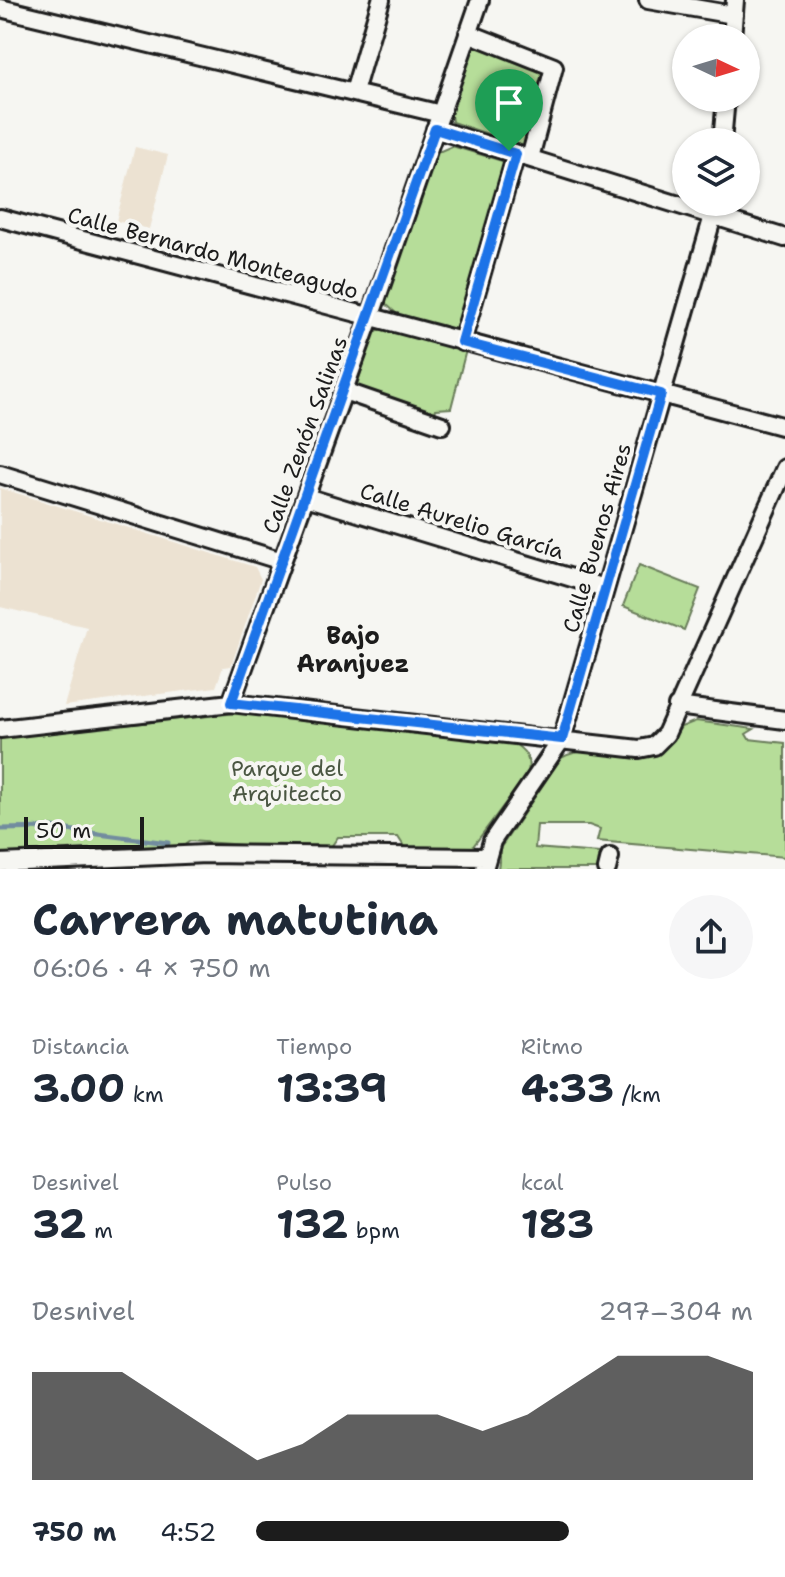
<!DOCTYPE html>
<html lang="es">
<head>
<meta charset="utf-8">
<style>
	:root { --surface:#fff; --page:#f6f6f7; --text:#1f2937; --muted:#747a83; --accent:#1c1c1c }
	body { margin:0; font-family:"Shantell Sans",sans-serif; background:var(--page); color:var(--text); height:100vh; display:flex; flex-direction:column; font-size:30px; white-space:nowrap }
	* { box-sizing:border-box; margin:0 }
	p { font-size:26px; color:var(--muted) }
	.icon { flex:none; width:44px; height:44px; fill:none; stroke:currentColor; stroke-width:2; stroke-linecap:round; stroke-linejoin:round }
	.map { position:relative; height:869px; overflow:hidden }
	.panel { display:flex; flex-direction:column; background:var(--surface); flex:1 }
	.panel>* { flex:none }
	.needle { width:52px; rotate:94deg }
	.fabs { position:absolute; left:672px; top:24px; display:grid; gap:16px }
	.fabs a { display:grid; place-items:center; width:88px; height:88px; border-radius:50%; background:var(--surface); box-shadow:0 2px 6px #0004; font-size:40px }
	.scale { position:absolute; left:24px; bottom:20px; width:120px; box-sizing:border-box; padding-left:8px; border:4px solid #1c1c1c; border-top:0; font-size:22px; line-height:28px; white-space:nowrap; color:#1c1c1c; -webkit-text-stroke:6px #f6f6f2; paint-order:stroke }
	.pin { position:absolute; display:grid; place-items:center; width:68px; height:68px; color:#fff; margin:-82px -34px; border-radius:50% 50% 50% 0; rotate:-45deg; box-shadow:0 0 8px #0007 }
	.pin .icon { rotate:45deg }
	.round { display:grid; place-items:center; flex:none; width:84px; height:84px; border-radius:42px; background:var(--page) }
	.headline { display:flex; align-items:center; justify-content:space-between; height:136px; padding:0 32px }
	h1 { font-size:44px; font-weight:700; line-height:60px }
	.metrics { display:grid; grid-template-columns:repeat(3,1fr); gap:12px; height:136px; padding:8px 32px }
	.metrics div { display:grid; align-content:center }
	.metrics b { font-size:40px; font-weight:700 }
	.metrics small { font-size:22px; font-weight:400 }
	.metrics p { font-size:22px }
	.chart { height:224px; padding:16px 32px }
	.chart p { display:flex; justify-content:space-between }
	.chart svg { width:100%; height:144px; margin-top:8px; fill:var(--accent); opacity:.7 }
	ul { padding:0 32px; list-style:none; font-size:26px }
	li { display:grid; grid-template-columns:128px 96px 1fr; align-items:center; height:60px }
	li i { height:20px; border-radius:10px; background:var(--accent) }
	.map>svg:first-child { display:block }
	.built { fill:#ece2d2 }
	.green { fill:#b6dd99; stroke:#697c5a; stroke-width:2 }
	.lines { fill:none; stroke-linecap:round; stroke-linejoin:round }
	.stream { stroke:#728c9f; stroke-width:5 }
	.minor-casing { stroke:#1c1c1c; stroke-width:22 }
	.minor { stroke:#f6f6f2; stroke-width:16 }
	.route-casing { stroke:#fff; stroke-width:16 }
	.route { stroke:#1a73e8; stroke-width:10 }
	.labels { text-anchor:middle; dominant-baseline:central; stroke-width:8; stroke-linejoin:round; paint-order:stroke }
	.street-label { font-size:22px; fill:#1c1c1c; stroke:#f6f6f2 }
	.park-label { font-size:22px; fill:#4a5642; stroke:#f6f6f2 }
	.neighbourhood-label { font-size:24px; font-weight:bold; fill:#1c1c1c; stroke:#f6f6f2 }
</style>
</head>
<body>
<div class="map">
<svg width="785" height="869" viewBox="0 0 785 869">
	<rect width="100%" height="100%" fill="#f6f6f2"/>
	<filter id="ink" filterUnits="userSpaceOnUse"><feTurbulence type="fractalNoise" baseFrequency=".0125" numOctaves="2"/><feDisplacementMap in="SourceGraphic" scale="16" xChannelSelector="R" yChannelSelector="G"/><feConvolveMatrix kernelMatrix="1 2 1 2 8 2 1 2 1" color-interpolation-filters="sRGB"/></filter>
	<g filter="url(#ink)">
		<!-- built -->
		<path class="built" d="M 135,147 L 168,155 L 149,229 L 116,221 Z
			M 0,488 L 255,567 L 261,579 L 231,666 L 223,667 L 216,687 L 64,706 L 87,627 L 0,607 Z"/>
		<!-- green -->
		<path class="green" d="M 475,41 L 548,69 L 527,147 L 452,122 L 450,109 Z
			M 452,146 L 509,163 L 459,333 L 400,317 L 385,303 L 436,153 Z
			M 390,329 L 466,350 L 451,408 L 436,409 L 434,416 L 356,388 L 373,335 L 378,330 Z
			M 639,565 L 700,589 L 684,630 L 623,606 Z
			M 237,713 L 264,713 L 511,741 C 524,750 531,756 528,773 L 471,849 L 407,851 L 398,837 L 338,837 L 328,851 L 190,841 L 175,852 L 0,855 L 0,738 Z
			M 696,721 L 754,729 L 746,734 L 749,739 L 785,743 L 785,857 L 597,841 L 600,829 L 589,825 L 537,825 L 535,848 L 599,853 L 598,869 L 498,869 L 501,847 L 561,758 C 605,734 645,787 681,727 Z"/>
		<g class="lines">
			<!-- stream -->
			<path class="stream" d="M 0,829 L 52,828 L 168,843"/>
			<!-- minor casing -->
			<g class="minor-casing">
				<path id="minor" d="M 648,0 L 734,15
					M 0,8 L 441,114
					M 468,33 L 554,67 L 530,158
					M 732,38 L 735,0
					M 354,92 L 381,0
					M 435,129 L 785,238
					M 722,142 L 726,98
					M 0,218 L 785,427
					M 462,342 L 516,154
					M 344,391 L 442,425
					M 0,474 L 282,561
					M 306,497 L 605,588
					M 231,703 L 370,318 L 480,0
					M 677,706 L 785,720
					M 0,729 L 231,703 L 639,749 L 654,746 L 666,734 L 785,468
					M 0,863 L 206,854 L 485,857
					M 484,869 L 492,841 L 562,739 L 717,202
					M 607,869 L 610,857"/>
			</g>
			<!-- minor -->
			<use href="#minor" class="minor"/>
		</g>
	</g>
	<g class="lines" filter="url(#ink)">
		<!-- route casing -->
		<g class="route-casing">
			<path id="route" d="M 435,129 L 516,154 L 462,342 L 661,394 L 562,739 L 231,703 Z"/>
		</g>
		<!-- route -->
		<use href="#route" class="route"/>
	</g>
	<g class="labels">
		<!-- street labels -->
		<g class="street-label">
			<text transform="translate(213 253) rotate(15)">Calle Bernardo Monteagudo</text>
			<text transform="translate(305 435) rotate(-70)">Calle Zenón Salinas</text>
			<text transform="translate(462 521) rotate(17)">Calle Aurelio García</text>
			<text transform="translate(597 538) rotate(-74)">Calle Buenos Aires</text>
		</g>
		<!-- park labels -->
		<g class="park-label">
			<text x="287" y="768">Parque del<tspan x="287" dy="25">Arquitecto</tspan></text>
		</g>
		<!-- neighbourhood labels -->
		<g class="neighbourhood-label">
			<text x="353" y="636">Bajo<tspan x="353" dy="28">Aranjuez</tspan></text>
		</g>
	</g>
</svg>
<div class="fabs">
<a><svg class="needle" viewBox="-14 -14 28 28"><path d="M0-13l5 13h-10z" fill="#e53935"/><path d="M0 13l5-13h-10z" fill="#747a83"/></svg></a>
<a><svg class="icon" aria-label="layers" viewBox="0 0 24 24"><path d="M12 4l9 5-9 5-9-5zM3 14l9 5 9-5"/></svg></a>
</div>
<div class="scale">50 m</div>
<div class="pin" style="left:509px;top:151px;background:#1e9e55"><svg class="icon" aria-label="arrive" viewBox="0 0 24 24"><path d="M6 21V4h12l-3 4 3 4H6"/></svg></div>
</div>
<section class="panel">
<div class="headline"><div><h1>Carrera matutina</h1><p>06:06 · 4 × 750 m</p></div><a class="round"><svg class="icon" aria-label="share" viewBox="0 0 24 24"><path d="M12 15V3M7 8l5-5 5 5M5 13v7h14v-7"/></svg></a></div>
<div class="metrics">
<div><p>Distancia</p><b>3.00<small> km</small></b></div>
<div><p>Tiempo</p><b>13:39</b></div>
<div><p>Ritmo</p><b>4:33<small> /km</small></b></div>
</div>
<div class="metrics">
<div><p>Desnivel</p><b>32<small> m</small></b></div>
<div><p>Pulso</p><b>132<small> bpm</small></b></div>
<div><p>kcal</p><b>183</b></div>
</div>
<div class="chart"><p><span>Desnivel</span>297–304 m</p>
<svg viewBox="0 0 160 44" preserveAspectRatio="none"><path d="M0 44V11L10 11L20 11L30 20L40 29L50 38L60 33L70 24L80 24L90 24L100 29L110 24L120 15L130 6L140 6L150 6L160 11V44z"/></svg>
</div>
<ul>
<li><b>750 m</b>4:52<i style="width:63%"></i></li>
</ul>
</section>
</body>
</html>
